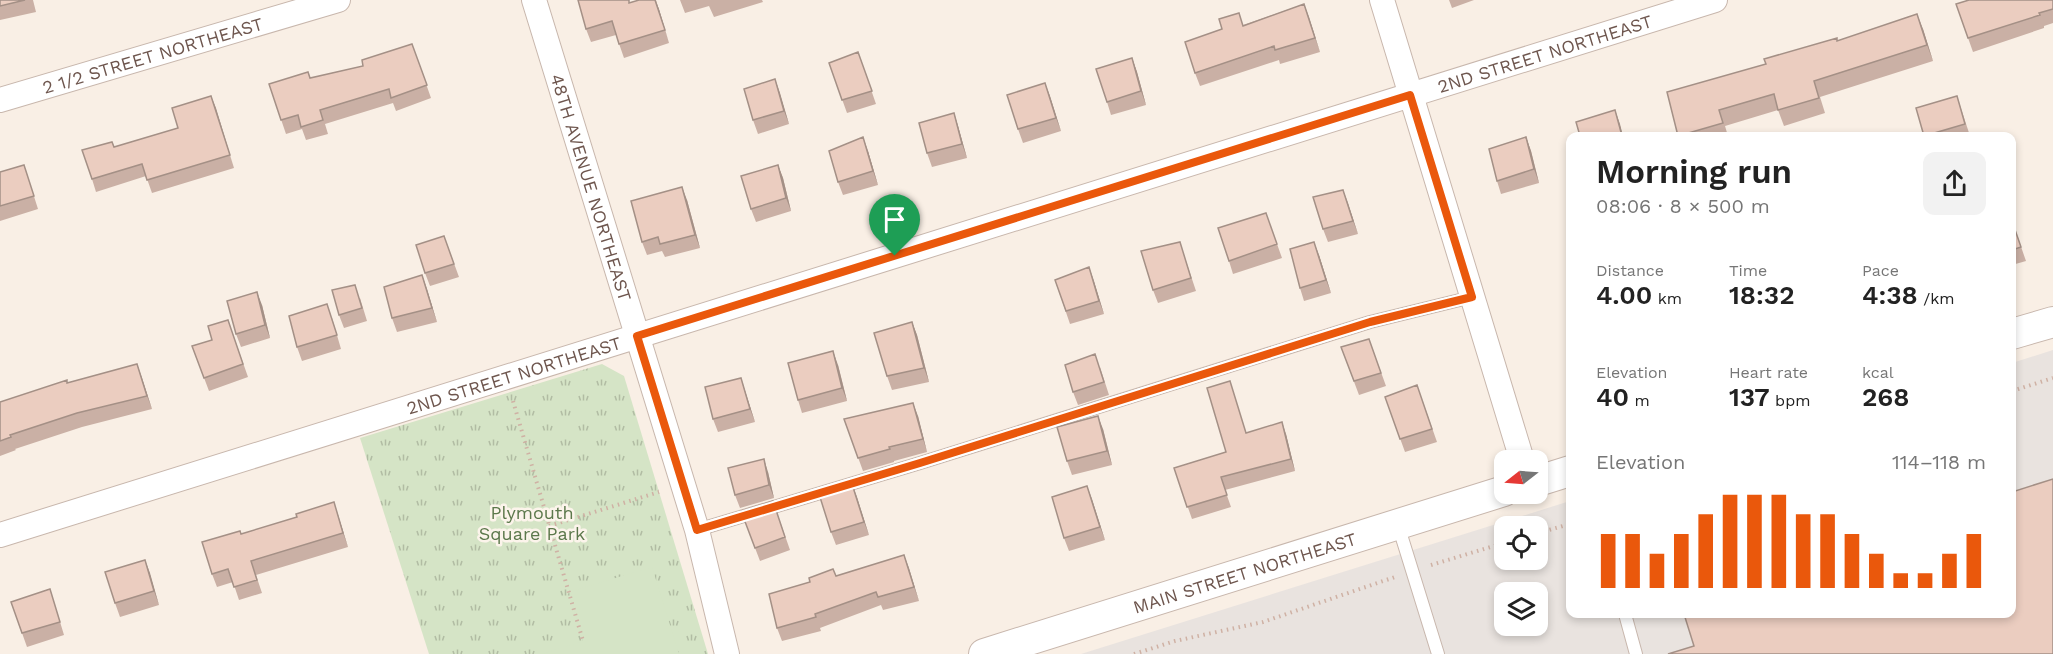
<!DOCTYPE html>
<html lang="en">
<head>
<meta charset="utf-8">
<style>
	:root { --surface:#fff; --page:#f2f2f2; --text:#222; --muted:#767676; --accent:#ea580c }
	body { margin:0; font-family:"Work Sans",sans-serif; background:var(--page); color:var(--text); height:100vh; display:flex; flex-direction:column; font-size:22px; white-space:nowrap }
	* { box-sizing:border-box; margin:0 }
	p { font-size:20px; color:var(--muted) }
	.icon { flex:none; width:33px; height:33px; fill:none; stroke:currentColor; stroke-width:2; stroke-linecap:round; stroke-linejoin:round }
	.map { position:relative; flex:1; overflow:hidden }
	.side { position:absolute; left:1566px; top:132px; width:450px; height:486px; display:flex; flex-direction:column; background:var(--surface); border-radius:12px; box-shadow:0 3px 9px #0003 }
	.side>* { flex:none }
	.needle { width:39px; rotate:253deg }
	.buttons { position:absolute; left:1494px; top:450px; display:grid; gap:12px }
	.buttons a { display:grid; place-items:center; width:54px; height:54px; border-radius:12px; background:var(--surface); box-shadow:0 3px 9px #0003; font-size:30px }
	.pin { position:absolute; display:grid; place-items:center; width:51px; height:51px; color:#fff; margin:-62px -26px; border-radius:50% 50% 50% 0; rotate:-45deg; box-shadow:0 0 6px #0007 }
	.pin .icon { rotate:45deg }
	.round { display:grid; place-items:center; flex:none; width:63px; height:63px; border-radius:12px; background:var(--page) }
	.summary { display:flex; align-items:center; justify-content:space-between; height:102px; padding:0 30px }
	h1 { font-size:33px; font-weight:600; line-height:45px }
	.figures { display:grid; grid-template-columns:repeat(3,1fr); gap:9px; height:102px; padding:6px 30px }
	.figures div { display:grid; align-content:center }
	.figures b { font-size:26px; font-weight:600 }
	.figures small { font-size:16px; font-weight:400 }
	.figures p { font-size:16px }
	.chart { height:168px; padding:12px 30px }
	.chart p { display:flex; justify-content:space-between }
	.chart svg { width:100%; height:108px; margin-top:6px; stroke:var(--accent); stroke-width:6 }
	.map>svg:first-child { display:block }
	.industrial { fill:#e9e3df; fill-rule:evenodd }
	.park { fill:url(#park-tufts) }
	.pitch { fill:#d5e4c6 }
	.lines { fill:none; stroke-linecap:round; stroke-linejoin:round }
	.service-casing { stroke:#c8b7ad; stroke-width:14 }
	.minor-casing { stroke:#c8b7ad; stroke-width:26 }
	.tertiary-casing { stroke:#c8b7ad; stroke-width:32 }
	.path { stroke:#cfb1a4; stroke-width:4; stroke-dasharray:1.5 4.5; stroke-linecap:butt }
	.service { stroke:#fff; stroke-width:12 }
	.minor { stroke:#fff; stroke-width:24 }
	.tertiary { stroke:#fff; stroke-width:30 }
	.wall { fill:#cab0a5 }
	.shaded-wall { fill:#a49086 }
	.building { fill:#ebcdc0; stroke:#a49086; stroke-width:1.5 }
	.route-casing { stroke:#fff; stroke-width:12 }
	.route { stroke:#ea580c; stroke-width:8 }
	.labels { text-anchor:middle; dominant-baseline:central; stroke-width:5; stroke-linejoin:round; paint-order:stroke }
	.street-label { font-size:18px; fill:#6e564e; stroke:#fcf4eb }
	.park-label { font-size:18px; fill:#5c784b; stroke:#fcf4eb }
</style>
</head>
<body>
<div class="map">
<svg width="2053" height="654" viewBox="0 0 2053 654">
	<defs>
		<pattern id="park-tufts" width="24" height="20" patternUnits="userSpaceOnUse" patternTransform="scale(1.5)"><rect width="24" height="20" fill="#d5e4c6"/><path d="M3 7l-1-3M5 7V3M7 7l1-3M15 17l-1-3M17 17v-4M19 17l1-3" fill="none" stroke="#b1bca3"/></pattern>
	</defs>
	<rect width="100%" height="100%" fill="#f9efe5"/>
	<!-- industrial -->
	<path class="industrial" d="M 2053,350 L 2053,654 L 1081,654 L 1570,501 L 1570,614 L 2012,614 L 2012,363 ZM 1504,526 L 1538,526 L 1538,560 L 1504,560 ZM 1504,592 L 1538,592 L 1538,626 L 1504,626 Z"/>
	<!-- park -->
	<path class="park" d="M 602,364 L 624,376 L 708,654 L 429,654 L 360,438 Z"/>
	<!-- pitch -->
	<path class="pitch" d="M 652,567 L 679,654 L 542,654 L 583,641 L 569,592 Z"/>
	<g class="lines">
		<!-- service casing -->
		<g class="service-casing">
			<path id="service" d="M 1398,525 L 1438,654
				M 697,530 L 920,463 L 1370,322 L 1472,297
				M 1625,614 L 1636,654"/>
		</g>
		<!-- minor casing -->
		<g class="minor-casing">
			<g id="minor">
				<path id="s1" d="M 534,0 L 697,530 L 727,654"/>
				<path d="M 1382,0 L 1522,460"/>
				<path id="s2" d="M 0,100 L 338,0"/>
				<path id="s3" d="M 0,535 L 1715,0"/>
			</g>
		</g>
		<!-- tertiary casing -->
		<g class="tertiary-casing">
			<g id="tertiary">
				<path d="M 2012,334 L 2053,322"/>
				<path d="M 1538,481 L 1570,471"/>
				<path id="s4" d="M 984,654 L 1504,491"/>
			</g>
		</g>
		<!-- path -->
		<path class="path" d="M 2012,391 L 2053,378
			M 513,401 L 583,641
			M 549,526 L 659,492
			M 1538,533 L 1570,524
			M 1431,565 L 1504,543
			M 1134,654 L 1175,641 L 1263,622 L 1395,577"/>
		<!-- service -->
		<use href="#service" class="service"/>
		<!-- minor -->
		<use href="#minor" class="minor"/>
		<!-- tertiary -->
		<use href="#tertiary" class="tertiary"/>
	</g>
	<!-- wall -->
	<path class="wall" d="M 0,0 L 33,0 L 36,12 L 0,20 Z
		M 656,0 L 669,43 L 624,58 L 616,35 L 591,42 L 586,29 L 631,2 Z
		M 680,0 L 762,0 L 763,2 L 714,17 L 709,6 L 685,13 Z
		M 1449,0 L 1474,0 L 1452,8 Z
		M 2053,0 L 2053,23 L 2044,26 L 2044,28 L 1973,52 L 1956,4 Z
		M 1304,4 L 1320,52 L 1280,64 L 1279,60 L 1200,86 L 1195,73 L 1243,25 Z
		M 1923,29 L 1933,61 L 1820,97 L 1825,113 L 1784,126 L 1778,110 L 1725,126 L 1728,136 L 1678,136 L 1766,64 Z
		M 412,44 L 431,98 L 396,111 L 393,103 L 325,124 L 328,134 L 306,140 L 302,129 L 286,134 L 269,84 L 310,78 L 363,66 Z
		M 858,52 L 876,104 L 847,113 L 829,63 Z
		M 1132,58 L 1137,72 L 1146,105 L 1111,115 L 1107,102 Z
		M 775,79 L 789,124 L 758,134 L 753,120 Z
		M 1045,83 L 1061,131 L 1023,143 L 1018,129 Z
		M 211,96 L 234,168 L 152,193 L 146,176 L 96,192 L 92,179 L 114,147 L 178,128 Z
		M 1957,96 L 1970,136 L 1924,136 Z
		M 954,113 L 958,126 L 967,158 L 932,167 L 927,153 Z
		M 1526,137 L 1531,151 L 1539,183 L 1501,194 L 1497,181 Z
		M 868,151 L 878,185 L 843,195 L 838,182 Z
		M 24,165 L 38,209 L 0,221 L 0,172 Z
		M 778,165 L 783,178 L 791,211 L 756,222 L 751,209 Z
		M 1343,190 L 1358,234 L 1328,242 L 1323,229 Z
		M 687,200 L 700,248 L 665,257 L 662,251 L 647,255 L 642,242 Z
		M 1266,213 L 1282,258 L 1233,274 L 1229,261 Z
		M 2012,221 L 2026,261 L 2012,265 Z
		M 444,236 L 459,277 L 430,286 L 425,273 Z
		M 1184,255 L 1196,291 L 1158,303 L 1153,290 Z
		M 1319,255 L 1331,293 L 1304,301 L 1300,288 Z
		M 1089,267 L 1104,314 L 1070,324 L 1055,280 Z
		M 422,275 L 437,322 L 397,332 L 392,318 Z
		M 360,298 L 367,321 L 344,328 L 339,315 Z
		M 262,305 L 270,338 L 241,347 L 236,334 Z
		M 332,318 L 341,349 L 302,361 L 297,347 Z
		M 228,320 L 248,377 L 209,391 L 192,346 L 212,340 Z
		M 912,322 L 917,335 L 929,382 L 892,390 L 887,376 Z
		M 1369,339 L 1386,386 L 1359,395 L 1341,347 Z
		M 137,364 L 152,409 L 82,427 L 15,449 L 16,450 L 0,456 L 0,402 Z
		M 838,365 L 847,401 L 802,413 L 798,400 Z
		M 1100,367 L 1109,395 L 1078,405 L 1073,392 Z
		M 741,378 L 755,422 L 718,432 L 713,419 Z
		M 1230,381 L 1246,433 L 1286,434 L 1295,471 L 1225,490 L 1231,507 L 1192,519 L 1174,468 L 1226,452 Z
		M 1417,385 L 1437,442 L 1405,452 L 1385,397 Z
		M 918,416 L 927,452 L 894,461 L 894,462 L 863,471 L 844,419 Z
		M 1103,429 L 1112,465 L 1072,475 L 1067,461 Z
		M 768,472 L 774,498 L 740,508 L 735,495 Z
		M 852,484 L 869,535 L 836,545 L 831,532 Z
		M 1087,486 L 1105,540 L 1069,551 L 1064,538 Z
		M 773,501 L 790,550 L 760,561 L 741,511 Z
		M 338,515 L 348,547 L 256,575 L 262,593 L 239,600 L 233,582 L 217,587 L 212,574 L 241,534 Z
		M 904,555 L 919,601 L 883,610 L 881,605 L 820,628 L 821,631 L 782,641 L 777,628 L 836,576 Z
		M 145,560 L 159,605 L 120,617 L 115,603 Z
		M 11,602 L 54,602 L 64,635 L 27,647 Z"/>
	<!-- shaded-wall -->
	<path class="shaded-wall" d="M 655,0 L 659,9 L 669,43 L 665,30 Z
		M 1304,4 L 1309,17 L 1320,52 L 1315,38 Z
		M 1917,14 L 1923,29 L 1933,61 L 1927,45 Z
		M 1132,58 L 1137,72 L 1146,105 L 1141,91 Z
		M 775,79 L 780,93 L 789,124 L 784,111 Z
		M 1045,83 L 1050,96 L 1061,131 L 1056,118 Z
		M 211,96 L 216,108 L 234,168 L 230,155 Z
		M 1615,110 L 1620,124 L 1623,136 L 1622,136 Z
		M 954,113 L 958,126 L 967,158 L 962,144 Z
		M 863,137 L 868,151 L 878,185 L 873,171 Z
		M 1526,137 L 1531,151 L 1539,183 L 1534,169 Z
		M 778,165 L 783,178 L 791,211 L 786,198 Z
		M 682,187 L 687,200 L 700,248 L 695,235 Z
		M 1343,190 L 1348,203 L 1358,234 L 1353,221 Z
		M 1314,242 L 1319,255 L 1331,293 L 1326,280 Z
		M 1089,267 L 1094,281 L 1104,314 L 1099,301 Z
		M 422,275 L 427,289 L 437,322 L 432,308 Z
		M 257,292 L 262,305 L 270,338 L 265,325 Z
		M 912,322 L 917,335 L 929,382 L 924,368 Z
		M 833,351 L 838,365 L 847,401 L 842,388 Z
		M 137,364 L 142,378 L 152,409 L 147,396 Z
		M 741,378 L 745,391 L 755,422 L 750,409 Z
		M 913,403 L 918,416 L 927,452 L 923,439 Z
		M 1098,416 L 1103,429 L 1112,465 L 1107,451 Z
		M 1282,422 L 1286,434 L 1295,471 L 1291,459 Z
		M 764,459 L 768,472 L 774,498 L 769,485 Z
		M 852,484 L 857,497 L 869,535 L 864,522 Z
		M 1087,486 L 1092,499 L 1105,540 L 1100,527 Z
		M 334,502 L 338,515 L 348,547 L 343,533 Z
		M 904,555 L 909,568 L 919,601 L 914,587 Z
		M 145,560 L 150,573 L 159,605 L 154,591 Z"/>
	<!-- building -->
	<path class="building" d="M 0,0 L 25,0 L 0,6 Z
		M 578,0 L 629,0 L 629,3 L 639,0 L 655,0 L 665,30 L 619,44 L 612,21 L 586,29 Z
		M 1969,0 L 2053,0 L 2053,9 L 2039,13 L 2040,15 L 1968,38 L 1956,4 Z
		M 1304,4 L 1315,38 L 1275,50 L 1274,46 L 1195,73 L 1185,42 L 1222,29 L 1219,19 L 1239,13 L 1243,26 Z
		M 1917,14 L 1927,45 L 1814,81 L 1819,98 L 1778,110 L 1774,94 L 1719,110 L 1723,123 L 1678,136 L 1667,92 L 1766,64 L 1764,59 L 1837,38 L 1837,41 Z
		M 412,44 L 427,85 L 391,98 L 389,89 L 320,110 L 323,120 L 301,127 L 298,115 L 281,120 L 269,84 L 308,72 L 310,78 L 363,66 L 362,60 Z
		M 858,52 L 872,91 L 842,100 L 829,63 Z
		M 1132,58 L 1141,91 L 1107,102 L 1096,69 Z
		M 775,79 L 784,111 L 753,120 L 744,89 Z
		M 1045,83 L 1056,118 L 1018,129 L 1007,95 Z
		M 211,96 L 230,155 L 147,180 L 142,164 L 92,179 L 82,150 L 112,142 L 114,147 L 178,128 L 172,108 Z
		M 1957,96 L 1965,124 L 1924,136 L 1916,108 Z
		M 1615,110 L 1622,136 L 1580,136 L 1576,122 Z
		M 954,113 L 962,144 L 927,153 L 919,123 Z
		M 863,137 L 873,171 L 838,182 L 829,151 Z
		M 1526,137 L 1534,169 L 1497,181 L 1489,149 Z
		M 24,165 L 34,196 L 0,206 L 0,172 Z
		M 778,165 L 786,198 L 751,209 L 741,176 Z
		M 682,187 L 695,235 L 660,244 L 658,237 L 642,242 L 631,201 Z
		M 1343,190 L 1353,221 L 1323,229 L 1313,197 Z
		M 1266,213 L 1277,244 L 1229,261 L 1218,228 Z
		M 2012,221 L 2021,247 L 2012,250 Z
		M 444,236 L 454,264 L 425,273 L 416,245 Z
		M 1180,242 L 1191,278 L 1153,290 L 1141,251 Z
		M 1314,242 L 1326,280 L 1300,288 L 1290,249 Z
		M 1089,267 L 1099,301 L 1066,311 L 1055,280 Z
		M 422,275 L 432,308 L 392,318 L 384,287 Z
		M 355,285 L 362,308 L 339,315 L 332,290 Z
		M 257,292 L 265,325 L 236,334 L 227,301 Z
		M 327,304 L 337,335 L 297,347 L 289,316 Z
		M 228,320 L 243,364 L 204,378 L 192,346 L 212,340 L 208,326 Z
		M 912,322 L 924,368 L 887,376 L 874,333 Z
		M 1369,339 L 1381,373 L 1354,381 L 1341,347 Z
		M 833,351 L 842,388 L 798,400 L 788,363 Z
		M 1095,354 L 1104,382 L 1073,392 L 1065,365 Z
		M 137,364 L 147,396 L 77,413 L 10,435 L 11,437 L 0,441 L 0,402 L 67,380 L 67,383 Z
		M 741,378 L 750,409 L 713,419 L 705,387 Z
		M 1230,381 L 1246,433 L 1282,422 L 1291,459 L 1221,477 L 1227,495 L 1187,507 L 1174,468 L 1226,452 L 1207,388 Z
		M 1417,385 L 1432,429 L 1400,439 L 1385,397 Z
		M 913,403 L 923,439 L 889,447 L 890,449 L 858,458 L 844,419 Z
		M 1098,416 L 1107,451 L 1067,461 L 1057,427 Z
		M 764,459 L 769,485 L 735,495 L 728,468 Z
		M 2053,479 L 2053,654 L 1668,654 L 1694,646 L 1684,614 L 2012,614 L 2012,492 Z
		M 852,484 L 864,522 L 831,532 L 819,494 Z
		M 1087,486 L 1100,527 L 1064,538 L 1052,497 Z
		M 773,501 L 785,537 L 755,548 L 741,511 Z
		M 334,502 L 343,533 L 251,561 L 257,580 L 234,587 L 228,569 L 212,574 L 202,542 L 240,531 L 241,534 L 297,517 L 296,514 Z
		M 904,555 L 914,587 L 878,597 L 876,592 L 815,614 L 816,617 L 777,628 L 769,594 L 810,582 L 809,578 L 833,569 L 836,576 Z
		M 145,560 L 154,591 L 115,603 L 105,572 Z
		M 50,589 L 60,622 L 22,633 L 11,602 Z"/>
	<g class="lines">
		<!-- route casing -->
		<g class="route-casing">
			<path id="route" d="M 1410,95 L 1472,297 L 1370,322 L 920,463 L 697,530 L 637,336 Z"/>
		</g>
		<!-- route -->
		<use href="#route" class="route"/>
	</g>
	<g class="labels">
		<!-- street labels -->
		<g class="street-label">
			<text stroke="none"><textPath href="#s3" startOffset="1618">2ND STREET NORTHEAST</textPath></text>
			<text stroke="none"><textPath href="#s2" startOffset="159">2 1/2 STREET NORTHEAST</textPath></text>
			<text stroke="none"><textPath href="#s1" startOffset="196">48TH AVENUE NORTHEAST</textPath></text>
			<text stroke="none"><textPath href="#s3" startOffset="538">2ND STREET NORTHEAST</textPath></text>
			<text stroke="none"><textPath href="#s4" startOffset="273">MAIN STREET NORTHEAST</textPath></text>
		</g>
		<!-- park labels -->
		<g class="park-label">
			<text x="532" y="512">Plymouth<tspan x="532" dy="21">Square Park</tspan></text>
		</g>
	</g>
</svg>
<div class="buttons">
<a><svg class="needle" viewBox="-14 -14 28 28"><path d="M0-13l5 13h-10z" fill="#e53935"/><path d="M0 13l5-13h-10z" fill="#767676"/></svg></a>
<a><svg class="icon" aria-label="locate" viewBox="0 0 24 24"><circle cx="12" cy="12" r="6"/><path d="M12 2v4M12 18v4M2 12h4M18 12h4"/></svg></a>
<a><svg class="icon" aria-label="layers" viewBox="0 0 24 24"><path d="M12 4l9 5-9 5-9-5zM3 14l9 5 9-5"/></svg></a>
</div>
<div class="pin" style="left:895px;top:256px;background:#1e9e55"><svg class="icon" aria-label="arrive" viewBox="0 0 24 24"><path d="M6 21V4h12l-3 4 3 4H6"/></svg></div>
<section class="side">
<div class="summary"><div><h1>Morning run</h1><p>08:06 · 8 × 500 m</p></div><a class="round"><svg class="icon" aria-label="share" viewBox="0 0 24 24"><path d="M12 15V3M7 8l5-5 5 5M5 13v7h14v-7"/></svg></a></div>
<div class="figures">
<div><p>Distance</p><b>4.00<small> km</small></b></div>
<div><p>Time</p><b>18:32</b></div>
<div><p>Pace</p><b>4:38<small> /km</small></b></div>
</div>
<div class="figures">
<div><p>Elevation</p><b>40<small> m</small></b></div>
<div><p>Heart rate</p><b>137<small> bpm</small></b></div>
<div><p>kcal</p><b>268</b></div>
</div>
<div class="chart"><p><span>Elevation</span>114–118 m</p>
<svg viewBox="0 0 160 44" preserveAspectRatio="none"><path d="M5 44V22M15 44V22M25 44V30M35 44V22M45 44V14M55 44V6M65 44V6M75 44V6M85 44V14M95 44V14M105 44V22M115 44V30M125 44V38M135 44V38M145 44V30M155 44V22"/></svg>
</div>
</section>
</div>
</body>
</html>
